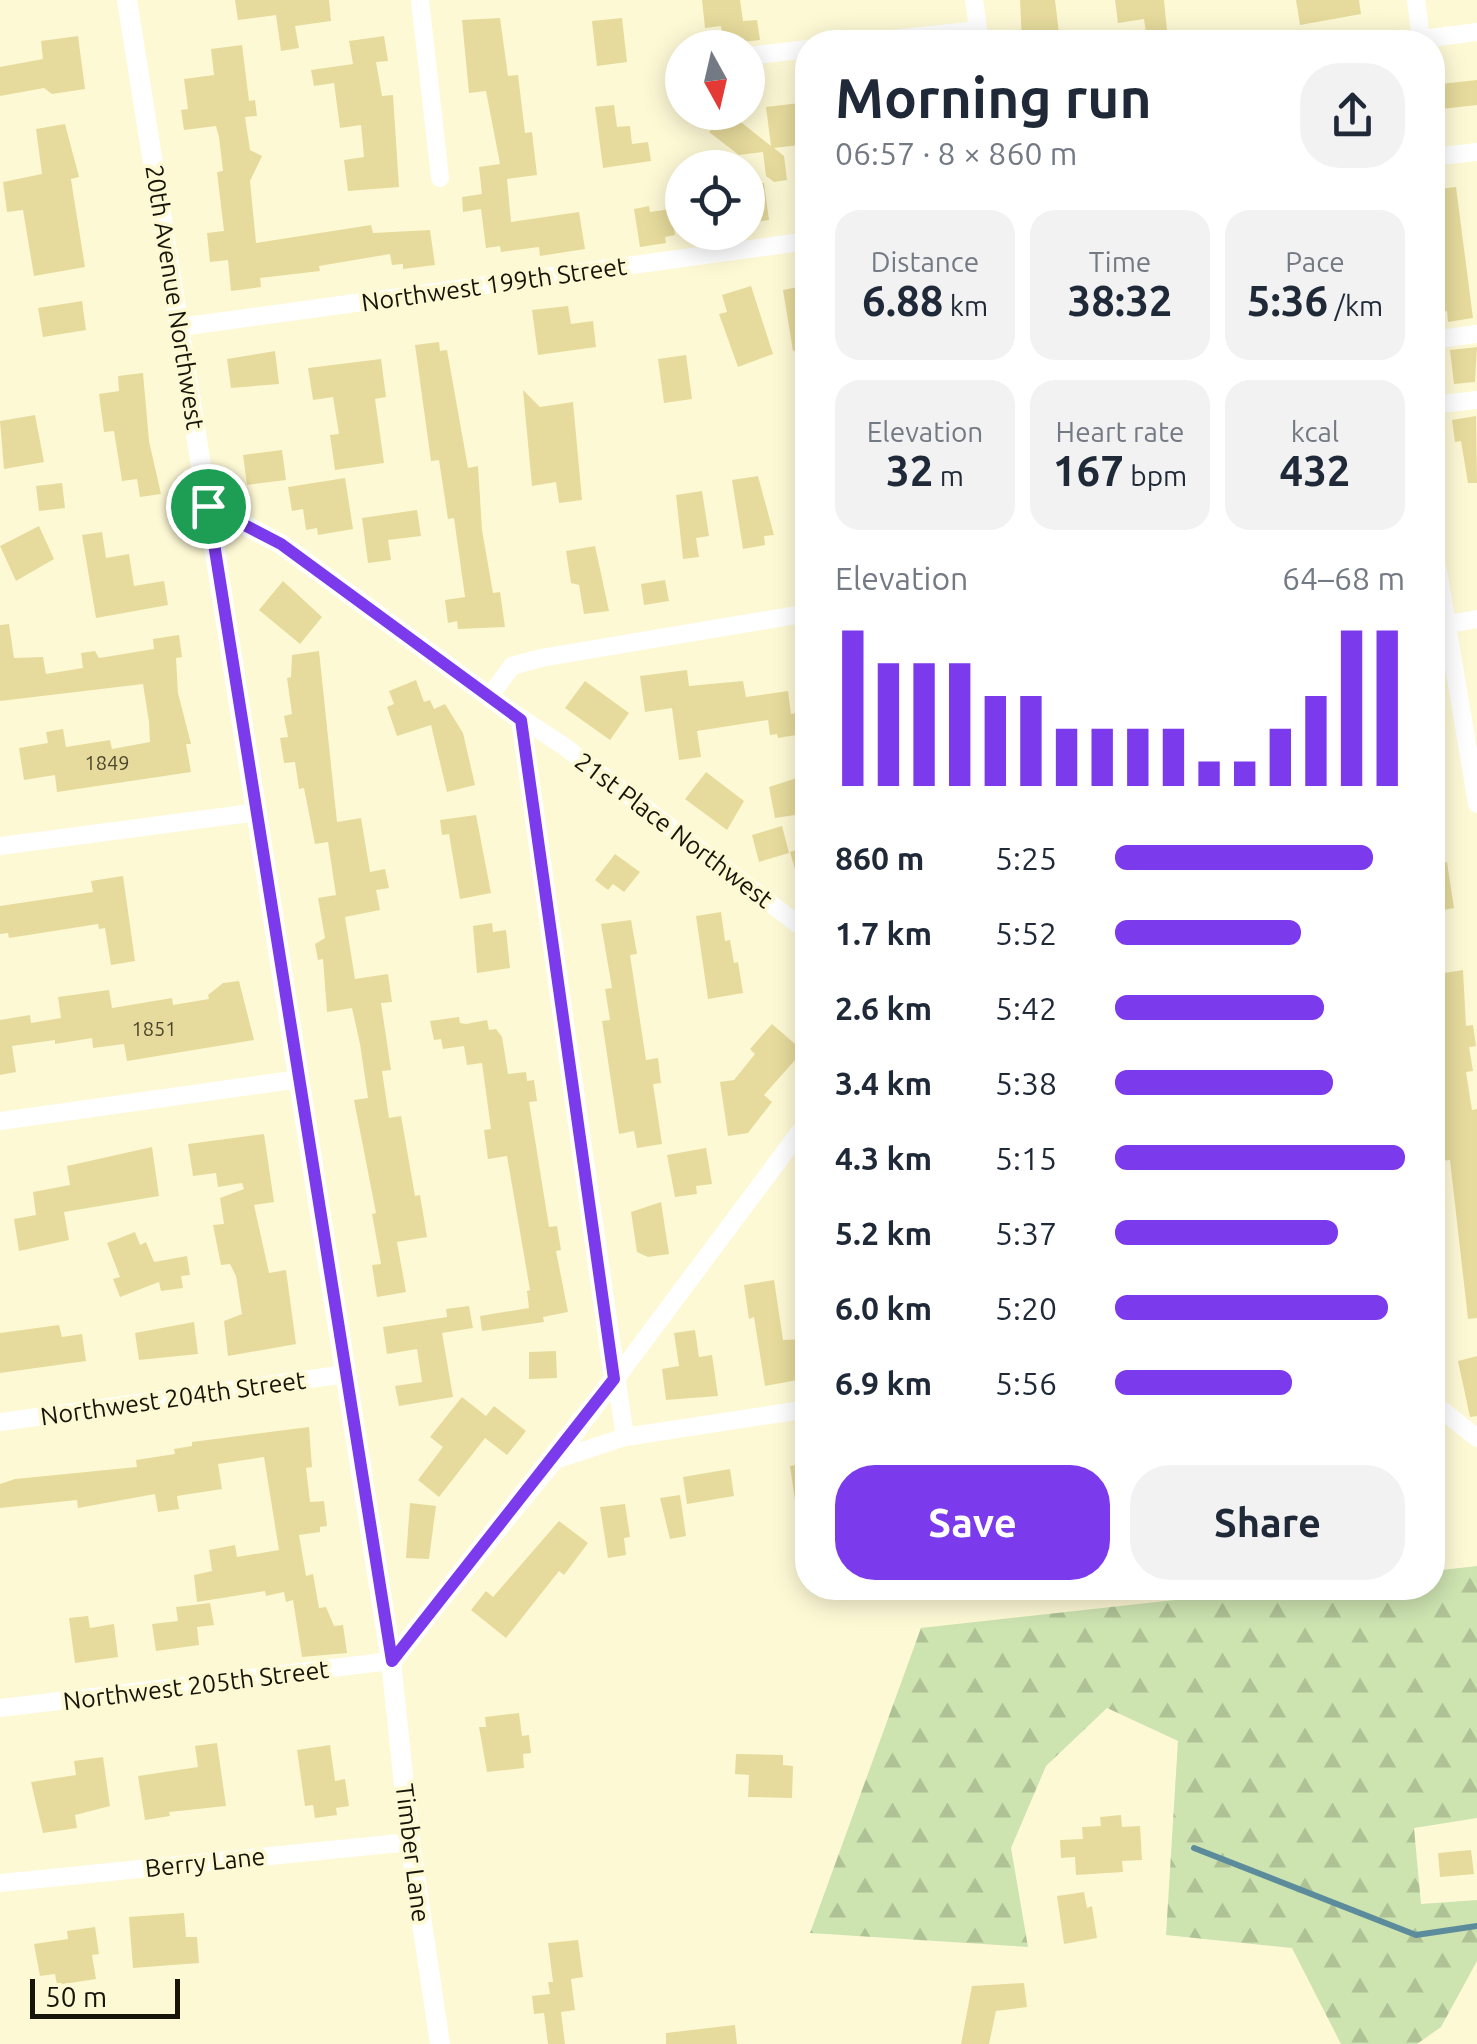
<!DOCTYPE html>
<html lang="en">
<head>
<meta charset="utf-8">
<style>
	:root { --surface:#fff; --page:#f2f2f3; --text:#1f2937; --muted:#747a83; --accent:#7c3aed }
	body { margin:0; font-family:Ubuntu,sans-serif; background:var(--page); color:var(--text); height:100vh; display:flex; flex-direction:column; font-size:38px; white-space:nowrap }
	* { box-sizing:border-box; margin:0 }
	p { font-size:32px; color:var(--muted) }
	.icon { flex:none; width:55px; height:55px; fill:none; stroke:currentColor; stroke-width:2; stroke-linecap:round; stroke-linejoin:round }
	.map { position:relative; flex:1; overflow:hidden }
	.drawer { position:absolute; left:795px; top:30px; width:650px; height:1570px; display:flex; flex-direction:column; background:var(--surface); border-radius:40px; box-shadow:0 5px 25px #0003 }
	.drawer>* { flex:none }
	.needle { width:65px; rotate:172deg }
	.controls { position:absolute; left:665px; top:30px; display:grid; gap:20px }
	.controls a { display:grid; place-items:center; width:100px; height:100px; border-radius:50%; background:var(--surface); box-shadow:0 5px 25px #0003; font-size:50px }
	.scale { position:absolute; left:30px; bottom:25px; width:150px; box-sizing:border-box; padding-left:10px; border:5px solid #171508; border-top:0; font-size:28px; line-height:35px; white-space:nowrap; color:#171508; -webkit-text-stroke:8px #fef9d5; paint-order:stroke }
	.pin { position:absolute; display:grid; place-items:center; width:85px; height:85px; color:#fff; margin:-42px; border:5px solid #fff; border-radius:50%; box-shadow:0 2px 10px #0007 }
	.round { display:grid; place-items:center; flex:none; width:105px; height:105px; border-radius:40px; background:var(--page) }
	.summary { display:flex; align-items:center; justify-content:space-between; height:170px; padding:0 40px }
	h1 { font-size:55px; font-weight:700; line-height:75px }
	.stats { display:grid; grid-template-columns:repeat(3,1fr); gap:15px; height:170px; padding:10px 40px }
	.stats div { display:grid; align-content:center; border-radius:25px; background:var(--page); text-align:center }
	.stats b { font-size:42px; font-weight:700 }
	.stats small { font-size:28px; font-weight:400 }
	.stats p { font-size:28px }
	.chart { height:280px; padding:20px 40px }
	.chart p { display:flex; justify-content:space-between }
	.chart svg { width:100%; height:180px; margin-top:10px; stroke:var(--accent); stroke-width:6 }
	.button { display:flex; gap:20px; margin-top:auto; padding:20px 40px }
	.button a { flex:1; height:115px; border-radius:40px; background:var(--accent); color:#fff; font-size:40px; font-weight:700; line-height:115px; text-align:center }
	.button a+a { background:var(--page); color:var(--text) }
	ul { padding:0 40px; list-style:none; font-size:32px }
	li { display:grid; grid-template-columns:160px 120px 1fr; align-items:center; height:75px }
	li i { height:25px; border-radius:12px; background:var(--accent) }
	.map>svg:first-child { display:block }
	.forest { fill:url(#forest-firs) }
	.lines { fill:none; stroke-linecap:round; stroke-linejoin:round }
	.stream { stroke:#5c8b9c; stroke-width:6 }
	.building { fill:#e6db9c }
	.minor { stroke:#fff; stroke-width:18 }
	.tertiary { stroke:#fff; stroke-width:20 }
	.route-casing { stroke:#fff; stroke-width:20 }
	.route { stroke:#7c3aed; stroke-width:12 }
	.labels { text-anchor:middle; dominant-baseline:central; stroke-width:8; stroke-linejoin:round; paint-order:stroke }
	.number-label { font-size:20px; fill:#4b462d }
	.street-label { font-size:25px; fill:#171508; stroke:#fef9d5 }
</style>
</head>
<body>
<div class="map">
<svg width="1477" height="2044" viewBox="0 0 1477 2044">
	<defs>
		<pattern id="forest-firs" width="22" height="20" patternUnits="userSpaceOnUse" patternTransform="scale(2.5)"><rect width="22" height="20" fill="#cde3b0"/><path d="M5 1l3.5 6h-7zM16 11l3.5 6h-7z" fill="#afc296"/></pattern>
	</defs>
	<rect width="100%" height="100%" fill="#fef9d5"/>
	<!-- forest -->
	<path class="forest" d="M 1477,1566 L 1477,1818 L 1414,1828 L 1421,1904 L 1477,1900 L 1477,1961 L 1441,2027 L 1417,2044 L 1341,2044 L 1292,1948 L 1166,1935 L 1178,1741 L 1107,1708 L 1046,1766 L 1011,1848 L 1028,1947 L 810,1933 L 921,1628 L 1284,1588 L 1432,1588 L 1433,1571 Z"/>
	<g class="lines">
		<!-- stream -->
		<path class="stream" d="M 1194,1848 L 1416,1935 L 1477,1926"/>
	</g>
	<!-- building -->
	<path class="building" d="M 235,0 L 329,0 L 331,21 L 295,26 L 299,48 L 281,51 L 276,15 L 238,20 Z
		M 702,0 L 740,0 L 743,21 L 757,20 L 760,40 L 723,44 L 721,26 L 705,28 Z
		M 1020,0 L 1055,0 L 1060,42 L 1022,42 Z
		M 1115,0 L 1164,0 L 1167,31 L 1146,33 L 1144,19 L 1118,23 Z
		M 1296,0 L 1359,0 L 1361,14 L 1300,25 Z
		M 500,18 L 508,76 L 518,75 L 525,133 L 532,132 L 537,175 L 507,179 L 511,222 L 579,212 L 585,249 L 540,256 L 539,247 L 501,252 L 500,246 L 486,248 L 481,209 L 463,212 L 462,197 L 482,194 L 479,167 L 500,164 L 486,91 L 469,93 L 462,20 Z
		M 622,18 L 627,62 L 597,66 L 592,21 Z
		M 78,36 L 85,89 L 52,94 L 44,88 L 0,96 L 0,67 L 43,59 L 41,41 Z
		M 384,36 L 388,61 L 376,62 L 382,96 L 393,95 L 399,187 L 348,191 L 344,160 L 364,157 L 361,125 L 340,128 L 334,83 L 314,86 L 311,70 L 353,64 L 349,41 Z
		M 242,45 L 249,101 L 255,100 L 257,116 L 245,117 L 250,150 L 262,156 L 250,181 L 256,243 L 371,225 L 373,233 L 430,230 L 435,265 L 403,269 L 403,264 L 392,265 L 390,254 L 319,266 L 320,271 L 260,278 L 261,287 L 231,291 L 228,260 L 210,262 L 207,233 L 224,231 L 217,172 L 223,171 L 219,137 L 216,126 L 184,130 L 181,110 L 188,109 L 184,79 L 214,75 L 211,49 Z
		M 1477,80 L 1477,105 L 1432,110 L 1432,85 Z
		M 800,103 L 808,144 L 774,148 L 784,156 L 787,180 L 774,182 L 766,176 L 763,152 L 739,155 L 709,132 L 728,112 L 771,146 L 766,107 Z
		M 614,105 L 617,127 L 630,126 L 632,144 L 648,142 L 651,161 L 603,168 L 595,107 Z
		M 65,124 L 79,177 L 71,179 L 72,186 L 85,267 L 34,276 L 23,210 L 7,212 L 3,182 L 42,174 L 36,129 Z
		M 764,183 L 769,220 L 748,223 L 748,185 Z
		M 1456,187 L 1473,318 L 1448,322 L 1447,311 L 1442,312 L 1432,250 L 1432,190 Z
		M 649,206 L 650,212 L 670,209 L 675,235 L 665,237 L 666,243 L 640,247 L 634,209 Z
		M 808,285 L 808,348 L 793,351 L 783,290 Z
		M 751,286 L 773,354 L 738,367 L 719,314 L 727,312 L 722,295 Z
		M 82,301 L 86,330 L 43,337 L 38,308 Z
		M 568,306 L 571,324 L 593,321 L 596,347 L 538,355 L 532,310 Z
		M 439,342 L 440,351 L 447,350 L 468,468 L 478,466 L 482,530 L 493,593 L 500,592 L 505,627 L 458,629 L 457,621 L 448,623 L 445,600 L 465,597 L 454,518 L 448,519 L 439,460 L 431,461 L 415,345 Z
		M 1477,347 L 1475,382 L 1454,384 L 1450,350 Z
		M 275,351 L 279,384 L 231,388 L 227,359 Z
		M 686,355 L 692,399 L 664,403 L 658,359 Z
		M 381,359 L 386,397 L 375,399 L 384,463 L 335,470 L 330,435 L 339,434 L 333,397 L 313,400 L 308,368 Z
		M 143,373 L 149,441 L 161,494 L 140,497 L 137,479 L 122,481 L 114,431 L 104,432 L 99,394 L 119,391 L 118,376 Z
		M 523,390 L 540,407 L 573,402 L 582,500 L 559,503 L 556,482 L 532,486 Z
		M 35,415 L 44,462 L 4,469 L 0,421 Z
		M 1476,416 L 1477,483 L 1468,483 L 1461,441 L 1455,442 L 1452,420 Z
		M 282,450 L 286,480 L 247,485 L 243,455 Z
		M 758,476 L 774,535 L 764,536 L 765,545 L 743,549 L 732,480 Z
		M 345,478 L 353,529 L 318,535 L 317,528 L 306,530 L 303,509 L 292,511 L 288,487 Z
		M 62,483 L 65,508 L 39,511 L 36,486 Z
		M 702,491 L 709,536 L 696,538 L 699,557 L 683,559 L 676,495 Z
		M 417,510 L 421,536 L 388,540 L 391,560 L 368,563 L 362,518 Z
		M 39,526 L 54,559 L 16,581 L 0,546 Z
		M 102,532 L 106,558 L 129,554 L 134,586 L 164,581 L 168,605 L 96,618 L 82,535 Z
		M 595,546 L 609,611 L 584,614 L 579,585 L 571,583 L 566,551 Z
		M 665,580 L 669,601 L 644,605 L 641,584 Z
		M 283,581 L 322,617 L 300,644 L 259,610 Z
		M 9,624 L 14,658 L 43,657 L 46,674 L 83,668 L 81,653 L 95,651 L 99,658 L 154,649 L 153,639 L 179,635 L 182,657 L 176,658 L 178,693 L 191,744 L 186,744 L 191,772 L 57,792 L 55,775 L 24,780 L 19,748 L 48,743 L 46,732 L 63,729 L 66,747 L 110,740 L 112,749 L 150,742 L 149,722 L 143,684 L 0,701 L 0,625 Z
		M 319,651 L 337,822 L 361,818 L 370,872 L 385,869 L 389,888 L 376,890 L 380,910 L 345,917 L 355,979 L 388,974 L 392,1002 L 381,1003 L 391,1070 L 382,1071 L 389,1118 L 401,1116 L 415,1196 L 420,1195 L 427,1237 L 397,1242 L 406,1292 L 377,1297 L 372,1265 L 381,1264 L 372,1214 L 376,1213 L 354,1100 L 368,1098 L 360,1044 L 352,1008 L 327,1012 L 323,959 L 318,960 L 315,944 L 325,938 L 318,898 L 336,895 L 328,842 L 315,844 L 304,788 L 299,789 L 295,762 L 284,763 L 280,738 L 288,737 L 284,716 L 292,714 L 287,678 L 291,677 L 292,655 Z
		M 687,670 L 689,686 L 743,681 L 746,697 L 788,691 L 791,714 L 803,712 L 805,727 L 795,728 L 796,735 L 778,738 L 777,734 L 770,735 L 768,720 L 697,731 L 701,757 L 679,760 L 672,708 L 645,712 L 640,676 Z
		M 416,680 L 424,702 L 430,700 L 434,709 L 445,704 L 463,733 L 475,785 L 447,792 L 431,725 L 397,736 L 387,707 L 394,704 L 389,691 Z
		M 585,681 L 629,713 L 610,740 L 565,708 Z
		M 706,772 L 744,801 L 727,830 L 685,799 Z
		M 797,778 L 798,783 L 808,781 L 808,813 L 775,818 L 769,787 Z
		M 476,815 L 491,893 L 460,899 L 449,834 L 442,835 L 440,820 Z
		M 782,826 L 789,853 L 759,862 L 752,835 Z
		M 808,846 L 808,895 L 803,896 L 790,852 Z
		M 615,854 L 640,872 L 624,892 L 613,884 L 608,890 L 595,880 Z
		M 1447,862 L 1454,908 L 1432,912 L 1432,864 Z
		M 123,876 L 135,961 L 111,965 L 105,928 L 99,929 L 98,924 L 9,938 L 8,933 L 0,934 L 0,906 L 93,892 L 91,881 Z
		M 721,912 L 725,941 L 730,940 L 734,963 L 738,962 L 743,993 L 708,999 L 696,916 Z
		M 631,920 L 637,954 L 630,955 L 646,1060 L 658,1058 L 661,1083 L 653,1084 L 662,1144 L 637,1148 L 634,1131 L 619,1134 L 602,1021 L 610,1020 L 605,989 L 612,988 L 601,924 Z
		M 492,923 L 493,932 L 506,930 L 510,968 L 477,973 L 473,926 Z
		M 1463,970 L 1466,1026 L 1473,1025 L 1476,1046 L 1469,1047 L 1473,1071 L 1466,1072 L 1472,1110 L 1477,1109 L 1477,1318 L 1468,1319 L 1450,1160 L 1432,1162 L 1432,975 Z
		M 239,981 L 254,1040 L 127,1061 L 124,1044 L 93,1048 L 92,1038 L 55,1044 L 55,1040 L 12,1046 L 16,1072 L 0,1075 L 0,1020 L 30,1015 L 31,1023 L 61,1018 L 58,997 L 109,990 L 112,1008 L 172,998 L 173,1005 L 209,999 L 208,995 L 223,983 Z
		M 459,1017 L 460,1023 L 466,1024 L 487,1020 L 489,1030 L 496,1029 L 502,1037 L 508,1074 L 526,1072 L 527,1081 L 534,1080 L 537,1101 L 529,1102 L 549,1227 L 557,1226 L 561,1250 L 556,1251 L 568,1312 L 543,1317 L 544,1322 L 482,1331 L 480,1316 L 529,1308 L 527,1291 L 530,1290 L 507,1156 L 488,1159 L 484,1130 L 491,1129 L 482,1063 L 467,1065 L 464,1046 L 443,1049 L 441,1039 L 434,1040 L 430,1021 Z
		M 772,1024 L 803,1051 L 764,1095 L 772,1102 L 748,1133 L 728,1136 L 720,1082 L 734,1080 L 755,1054 L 750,1049 Z
		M 264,1134 L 274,1202 L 254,1205 L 269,1273 L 286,1270 L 296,1344 L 228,1356 L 224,1321 L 242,1314 L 236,1276 L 230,1264 L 221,1265 L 213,1225 L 224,1224 L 220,1198 L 244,1189 L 242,1183 L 218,1187 L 216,1173 L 193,1176 L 188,1144 Z
		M 152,1147 L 159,1196 L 64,1212 L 69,1240 L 19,1251 L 14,1219 L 36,1215 L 33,1192 L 70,1185 L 67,1166 Z
		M 706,1148 L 712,1184 L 696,1186 L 697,1194 L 675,1197 L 667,1155 Z
		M 661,1202 L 669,1254 L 648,1257 L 637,1252 L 631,1212 Z
		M 135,1232 L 140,1245 L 146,1242 L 154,1262 L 187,1256 L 190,1275 L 181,1276 L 183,1288 L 161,1291 L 159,1282 L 120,1297 L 113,1279 L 120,1277 L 107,1243 Z
		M 774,1280 L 783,1340 L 808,1339 L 808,1378 L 765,1386 L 754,1317 L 749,1319 L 744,1285 Z
		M 469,1306 L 473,1328 L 442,1333 L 453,1397 L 399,1406 L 395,1386 L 422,1382 L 417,1349 L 387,1354 L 383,1327 L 447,1317 L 446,1309 Z
		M 194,1322 L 198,1354 L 139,1360 L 135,1333 Z
		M 59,1325 L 62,1337 L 82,1334 L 86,1361 L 0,1373 L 0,1333 Z
		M 695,1330 L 699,1357 L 712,1355 L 718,1396 L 666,1400 L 662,1369 L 679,1366 L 674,1333 Z
		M 556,1351 L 557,1378 L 529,1379 L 529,1352 Z
		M 1477,1356 L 1477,1416 L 1470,1417 L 1458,1361 Z
		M 462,1397 L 486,1416 L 494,1406 L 526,1431 L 507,1455 L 485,1438 L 439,1497 L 418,1480 L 443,1447 L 430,1437 Z
		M 309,1427 L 312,1467 L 306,1468 L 310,1502 L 324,1501 L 327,1526 L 320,1527 L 320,1532 L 299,1535 L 306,1576 L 313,1574 L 319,1608 L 326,1607 L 334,1626 L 343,1625 L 347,1653 L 302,1657 L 293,1600 L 286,1602 L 284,1592 L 266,1596 L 265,1591 L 197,1602 L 194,1575 L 212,1571 L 209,1550 L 235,1545 L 237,1557 L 279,1550 L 264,1457 L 218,1464 L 222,1489 L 177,1496 L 179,1509 L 158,1512 L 155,1494 L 78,1508 L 77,1500 L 0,1508 L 0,1484 L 15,1479 L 137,1467 L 136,1460 L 175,1454 L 174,1449 L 192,1446 L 192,1442 Z
		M 808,1463 L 808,1521 L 798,1521 L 790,1466 Z
		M 730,1469 L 734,1496 L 687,1504 L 683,1477 Z
		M 680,1495 L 686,1536 L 670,1539 L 660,1498 Z
		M 410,1503 L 436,1506 L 429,1559 L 406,1558 Z
		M 625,1504 L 630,1537 L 624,1538 L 626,1555 L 608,1558 L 600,1507 Z
		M 559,1521 L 588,1543 L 564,1575 L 559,1571 L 506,1638 L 471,1610 L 486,1591 L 493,1597 Z
		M 210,1603 L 214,1625 L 197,1627 L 199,1645 L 156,1651 L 152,1624 L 178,1621 L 176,1607 Z
		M 88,1616 L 90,1628 L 114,1624 L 118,1657 L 75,1663 L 69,1618 Z
		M 519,1713 L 522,1736 L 529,1735 L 531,1753 L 523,1754 L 524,1768 L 487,1772 L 479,1727 L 486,1727 L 485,1717 Z
		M 217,1743 L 226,1806 L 169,1812 L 170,1816 L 145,1820 L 138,1776 L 198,1767 L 195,1746 Z
		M 330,1745 L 335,1781 L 345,1779 L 349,1806 L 336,1808 L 337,1815 L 315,1818 L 313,1805 L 305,1806 L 297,1750 Z
		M 736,1754 L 783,1755 L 783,1765 L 793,1766 L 792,1798 L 748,1797 L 749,1775 L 735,1774 Z
		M 103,1757 L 110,1806 L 75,1815 L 77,1828 L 43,1833 L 31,1782 L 76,1775 L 74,1761 Z
		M 1121,1815 L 1122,1827 L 1140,1826 L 1142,1860 L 1122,1861 L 1123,1872 L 1076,1875 L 1075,1857 L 1061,1858 L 1060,1840 L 1083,1839 L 1082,1827 L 1101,1826 L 1100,1817 Z
		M 1471,1850 L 1474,1874 L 1440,1877 L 1438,1853 Z
		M 1084,1892 L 1087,1908 L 1092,1906 L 1097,1938 L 1064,1944 L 1057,1896 Z
		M 184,1913 L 186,1937 L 197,1937 L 199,1963 L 133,1968 L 129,1917 Z
		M 95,1927 L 99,1954 L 92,1955 L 96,1979 L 57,1985 L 55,1974 L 40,1976 L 34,1944 L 68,1939 L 67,1931 Z
		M 578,1940 L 583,1977 L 571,1979 L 575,2010 L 561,2012 L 565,2044 L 548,2044 L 544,2013 L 534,2014 L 532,1996 L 550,1994 L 548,1982 L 553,1982 L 548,1943 Z
		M 1024,1983 L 1027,2007 L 996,2011 L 989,2044 L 961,2044 L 972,1986 Z
		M 735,2025 L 737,2044 L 666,2044 L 666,2033 Z"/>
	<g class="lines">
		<!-- minor -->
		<path class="minor" d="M 420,0 L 440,178
			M 974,0 L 980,42
			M 1416,0 L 1421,39
			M 865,42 L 978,30
			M 1400,42 L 1477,32
			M 748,56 L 808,49
			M 1432,157 L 1477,152
			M 180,327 L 808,241
			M 1432,340 L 1477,334
			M 1432,405 L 1477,400
			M 209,506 L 281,545 L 489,697 L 512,666 L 541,658 L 808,613
			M 1432,535 L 1477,804
			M 1448,624 L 1477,619
			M 489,697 L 565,747 L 808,932
			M 521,719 L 625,1437
			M 0,846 L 258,812
			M 0,1121 L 300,1079
			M 1432,1402 L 1477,1438
			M 0,1422 L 346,1374
			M 555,1460 L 808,1121
			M 0,1708 L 391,1661 L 555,1460 L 625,1437 L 808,1409
			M 0,1883 L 410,1842"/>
		<!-- tertiary -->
		<path class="tertiary" d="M 127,0 L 391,1661 L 410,1842 L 440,2044"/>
	</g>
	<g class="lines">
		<!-- route casing -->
		<g class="route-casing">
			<path id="route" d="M 208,506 L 281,544 L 521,720 L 614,1379 L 392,1661 Z"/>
		</g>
		<!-- route -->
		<use href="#route" class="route"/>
	</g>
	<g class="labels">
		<!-- number labels -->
		<g class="number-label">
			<text x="107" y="762">1849</text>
			<text x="154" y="1028">1851</text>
		</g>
		<!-- street labels -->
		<g class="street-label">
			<text transform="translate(494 284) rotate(-8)">Northwest 199th Street</text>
			<text transform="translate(175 297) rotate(81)">20th Avenue Northwest</text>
			<text transform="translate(674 830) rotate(37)">21st Place Northwest</text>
			<text transform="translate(173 1398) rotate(-8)">Northwest 204th Street</text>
			<text transform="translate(196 1685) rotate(-7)">Northwest 205th Street</text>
			<text transform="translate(413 1853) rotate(83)">Timber Lane</text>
			<text transform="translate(205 1862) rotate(-6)">Berry Lane</text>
		</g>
	</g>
</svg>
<div class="controls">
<a><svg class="needle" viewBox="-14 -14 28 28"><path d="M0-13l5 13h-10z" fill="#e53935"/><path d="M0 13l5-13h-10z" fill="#747a83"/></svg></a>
<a><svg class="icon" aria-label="locate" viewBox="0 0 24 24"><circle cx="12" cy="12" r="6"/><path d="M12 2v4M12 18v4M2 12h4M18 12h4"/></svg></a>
</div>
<div class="scale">50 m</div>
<div class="pin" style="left:208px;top:506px;background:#1e9e55"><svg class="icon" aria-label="arrive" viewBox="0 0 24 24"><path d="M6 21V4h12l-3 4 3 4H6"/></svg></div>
<section class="drawer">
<div class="summary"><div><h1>Morning run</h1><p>06:57 · 8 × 860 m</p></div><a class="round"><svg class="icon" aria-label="share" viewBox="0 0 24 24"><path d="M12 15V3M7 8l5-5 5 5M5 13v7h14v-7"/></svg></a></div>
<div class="stats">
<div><p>Distance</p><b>6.88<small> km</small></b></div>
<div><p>Time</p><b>38:32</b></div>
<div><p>Pace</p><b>5:36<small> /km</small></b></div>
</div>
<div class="stats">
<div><p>Elevation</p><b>32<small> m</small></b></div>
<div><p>Heart rate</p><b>167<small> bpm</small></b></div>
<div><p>kcal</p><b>432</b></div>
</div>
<div class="chart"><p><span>Elevation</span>64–68 m</p>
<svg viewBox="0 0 160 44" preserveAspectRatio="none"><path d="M5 44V6M15 44V14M25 44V14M35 44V14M45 44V22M55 44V22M65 44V30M75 44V30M85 44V30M95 44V30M105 44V38M115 44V38M125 44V30M135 44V22M145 44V6M155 44V6"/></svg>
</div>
<ul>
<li><b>860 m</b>5:25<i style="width:89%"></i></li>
<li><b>1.7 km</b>5:52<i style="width:64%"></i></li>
<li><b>2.6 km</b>5:42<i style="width:72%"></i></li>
<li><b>3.4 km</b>5:38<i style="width:75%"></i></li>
<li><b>4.3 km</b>5:15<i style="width:100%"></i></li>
<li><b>5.2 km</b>5:37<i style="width:77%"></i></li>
<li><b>6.0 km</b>5:20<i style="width:94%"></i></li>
<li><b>6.9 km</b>5:56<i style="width:61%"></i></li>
</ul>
<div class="button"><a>Save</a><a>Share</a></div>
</section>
</div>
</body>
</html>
